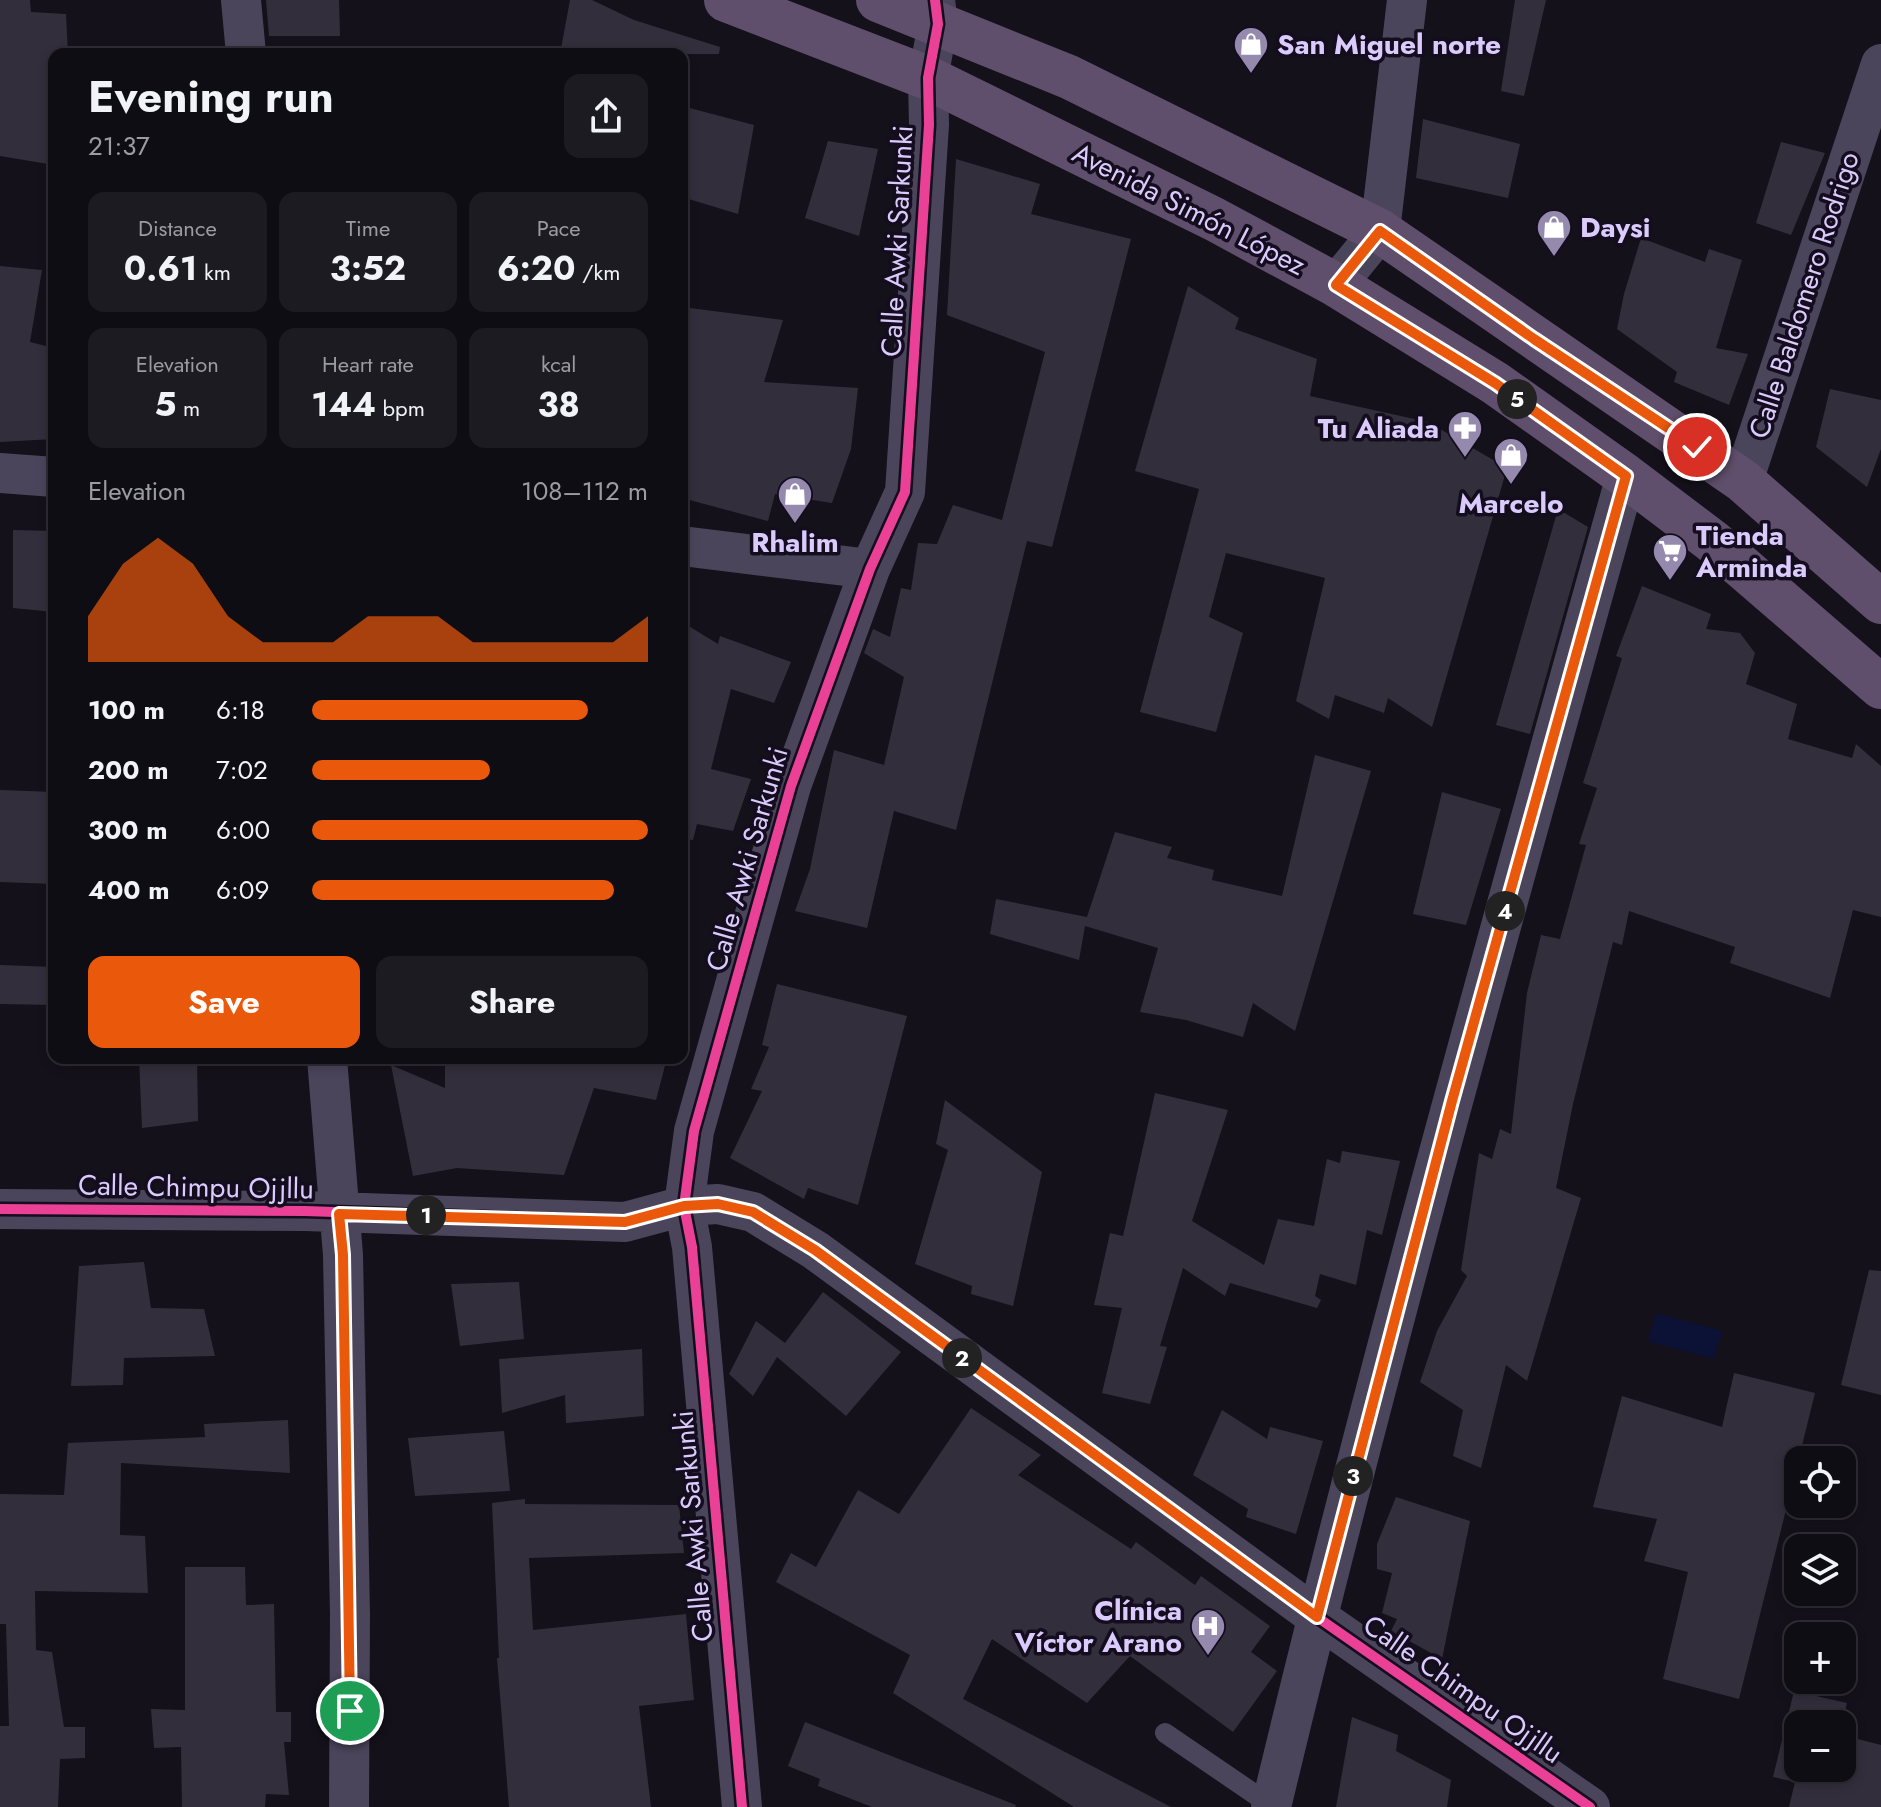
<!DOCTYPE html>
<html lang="en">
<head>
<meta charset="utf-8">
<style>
	:root { --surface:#0f0d14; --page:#1d1b22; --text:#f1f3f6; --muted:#9b9ca0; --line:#2f2d34; --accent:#ea580c }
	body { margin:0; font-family:Jost,sans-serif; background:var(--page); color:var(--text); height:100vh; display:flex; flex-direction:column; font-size:30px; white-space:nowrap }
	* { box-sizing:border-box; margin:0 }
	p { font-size:26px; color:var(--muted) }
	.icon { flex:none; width:44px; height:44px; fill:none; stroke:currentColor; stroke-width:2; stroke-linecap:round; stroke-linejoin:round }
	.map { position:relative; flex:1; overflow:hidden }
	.sheet { position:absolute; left:48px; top:48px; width:640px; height:1016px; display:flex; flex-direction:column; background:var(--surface); border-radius:16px; box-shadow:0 4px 12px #0003,0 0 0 2px var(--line) }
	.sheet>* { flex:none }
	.tools { position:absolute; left:1784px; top:1446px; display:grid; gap:16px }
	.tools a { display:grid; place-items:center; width:72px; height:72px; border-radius:16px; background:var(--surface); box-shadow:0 4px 12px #0003,0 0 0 2px var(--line); font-size:40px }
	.pin { position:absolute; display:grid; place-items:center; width:68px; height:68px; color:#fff; margin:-34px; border:4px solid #fff; border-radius:50%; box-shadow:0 2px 8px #0007 }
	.km { position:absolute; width:40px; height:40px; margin:-20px; border-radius:50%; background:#222; color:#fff; font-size:22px; line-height:40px; text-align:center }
	.round { display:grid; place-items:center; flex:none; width:84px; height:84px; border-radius:16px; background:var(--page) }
	.overview { display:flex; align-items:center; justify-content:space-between; height:136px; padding:0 40px }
	h1 { font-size:44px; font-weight:700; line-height:60px }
	.stats { display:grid; grid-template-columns:repeat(3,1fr); gap:12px; height:136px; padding:8px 40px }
	.stats div { display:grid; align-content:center; border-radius:16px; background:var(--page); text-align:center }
	.stats b { font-size:34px; font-weight:700 }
	.stats small { font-size:22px; font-weight:400 }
	.stats p { font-size:22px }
	.chart { height:224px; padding:16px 40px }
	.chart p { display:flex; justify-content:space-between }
	.chart svg { width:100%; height:144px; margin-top:8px; fill:var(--accent); opacity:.7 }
	.button { display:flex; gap:16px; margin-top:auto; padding:16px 40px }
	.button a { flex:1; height:92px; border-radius:16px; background:var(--accent); color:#fff; font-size:32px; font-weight:700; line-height:92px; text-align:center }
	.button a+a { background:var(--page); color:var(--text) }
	ul { padding:0 40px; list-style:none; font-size:26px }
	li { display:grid; grid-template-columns:128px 96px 1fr; align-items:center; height:60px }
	li i { height:20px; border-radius:10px; background:var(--accent) }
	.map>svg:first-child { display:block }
	.water { fill:#0b1236 }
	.building { fill:#332e3c }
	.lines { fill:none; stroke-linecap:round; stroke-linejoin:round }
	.service { stroke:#4a455b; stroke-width:20 }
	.minor { stroke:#4a455b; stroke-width:40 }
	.primary { stroke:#604f6c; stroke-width:44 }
	.cycleway-casing { stroke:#130d1e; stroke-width:15 }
	.cycleway { stroke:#ea4096; stroke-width:10 }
	.route-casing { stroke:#fff; stroke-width:16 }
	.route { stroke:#ea580c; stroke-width:10 }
	.labels { text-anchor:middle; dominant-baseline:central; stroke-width:7; stroke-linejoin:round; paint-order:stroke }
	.poi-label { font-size:28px; font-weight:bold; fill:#dbcbfd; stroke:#130d1e; text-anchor:start }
	.street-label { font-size:28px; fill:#dbcbfd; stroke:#130d1e }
</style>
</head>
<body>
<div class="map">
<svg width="1881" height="1807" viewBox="0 0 1881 1807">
	<rect width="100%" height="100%" fill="#14111a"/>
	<!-- water -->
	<path class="water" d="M 1656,1313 L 1722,1331 L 1714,1359 L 1648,1341 Z"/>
	<!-- building -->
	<path class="building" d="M 0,0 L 30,0 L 31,12 L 66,14 L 68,54 L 54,54 L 54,165 L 0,156 Z
		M 266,0 L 339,0 L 340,36 L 269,36 Z
		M 570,0 L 592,0 L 634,20 L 720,47 L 719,54 L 560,54 Z
		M 1515,0 L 1546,0 L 1524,96 L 1501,91 Z
		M 682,106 L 754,125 L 738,214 L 682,197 Z
		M 1423,119 L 1520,144 L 1508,198 L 1416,178 Z
		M 828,141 L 878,149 L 859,236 L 805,218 Z
		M 1781,142 L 1825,153 L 1791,235 L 1756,223 Z
		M 956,159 L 1040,184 L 1031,214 L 1131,239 L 1052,547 L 1027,541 L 956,830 L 894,811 L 867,928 L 795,911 L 810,869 L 834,750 L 884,765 L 904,677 L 864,653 L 873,629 L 890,637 L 901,588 L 911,590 L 918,543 L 937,544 L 953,505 L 1002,520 L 1045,352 L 947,315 Z
		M 1641,238 L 1705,262 L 1709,249 L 1742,260 L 1716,348 L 1748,354 L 1729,405 L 1674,382 L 1677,372 L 1617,329 L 1624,294 Z
		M 0,266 L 42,270 L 30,342 L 54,348 L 54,439 L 0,442 Z
		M 1188,286 L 1239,318 L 1235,329 L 1317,359 L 1310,396 L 1428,422 L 1507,468 L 1432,727 L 1388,698 L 1384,713 L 1335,695 L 1329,719 L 1296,701 L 1325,578 L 1226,553 L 1209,617 L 1243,633 L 1216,732 L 1140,712 L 1199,489 L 1135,471 Z
		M 682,307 L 783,320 L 764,382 L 858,388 L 851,449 L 832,503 L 775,494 L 768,521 L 682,498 Z
		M 1830,389 L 1881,400 L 1881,449 L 1867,487 L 1816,447 Z
		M 1558,509 L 1588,527 L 1530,734 L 1496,725 Z
		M 13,530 L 54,531 L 54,612 L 13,608 Z
		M 1642,586 L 1711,614 L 1706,629 L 1740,633 L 1755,653 L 1746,684 L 1797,704 L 1788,739 L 1852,758 L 1856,744 L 1881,766 L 1881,917 L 1853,910 L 1830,998 L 1730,963 L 1735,947 L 1629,911 L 1622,945 L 1613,942 L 1573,1104 L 1556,1188 L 1581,1198 L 1527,1381 L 1506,1365 L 1481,1468 L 1453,1456 L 1463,1410 L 1420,1382 L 1437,1331 L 1467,1276 L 1461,1270 L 1479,1153 L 1492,1159 L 1500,1129 L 1511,1134 L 1527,993 L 1541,935 L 1560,939 L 1586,845 L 1579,844 L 1597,788 L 1583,783 L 1622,658 L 1616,656 Z
		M 682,622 L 718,644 L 720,636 L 791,662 L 774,703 L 731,689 L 711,769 L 751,779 L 733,831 L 697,824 L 693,840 L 682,839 Z
		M 1315,755 L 1371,771 L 1295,1031 L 1253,1003 L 1243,1037 L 1186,1020 L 1140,1012 L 1158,948 L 1085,926 L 1079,960 L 990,934 L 996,899 L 1087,917 L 1115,832 L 1172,847 L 1167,858 L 1214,870 L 1212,880 L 1282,896 Z
		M 0,790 L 54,792 L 54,884 L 0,882 Z
		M 1442,792 L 1501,809 L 1466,925 L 1413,914 Z
		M 0,965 L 54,967 L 54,1005 L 0,1004 Z
		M 777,984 L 907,1016 L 858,1205 L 808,1188 L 804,1199 L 730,1158 L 762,1091 L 751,1089 L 769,1047 L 762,1045 Z
		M 139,1058 L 197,1058 L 198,1121 L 142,1128 Z
		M 445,1058 L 667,1058 L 656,1100 L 594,1088 L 564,1175 L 457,1168 L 413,1176 L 391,1065 L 445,1088 Z
		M 1155,1093 L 1228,1110 L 1192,1221 L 1264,1265 L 1278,1219 L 1314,1226 L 1327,1159 L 1340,1163 L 1342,1151 L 1400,1161 L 1382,1235 L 1367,1230 L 1356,1285 L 1320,1274 L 1315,1296 L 1321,1300 L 1317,1308 L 1230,1283 L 1225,1296 L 1183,1268 L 1160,1346 L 1167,1347 L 1150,1404 L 1102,1393 L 1122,1308 L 1094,1305 L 1110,1233 L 1123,1236 Z
		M 945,1100 L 1042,1172 L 1013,1306 L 971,1294 L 972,1286 L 915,1264 L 948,1150 L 936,1144 Z
		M 144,1262 L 151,1308 L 204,1309 L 215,1356 L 124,1358 L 123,1385 L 71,1386 L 79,1266 Z
		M 1869,1270 L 1881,1271 L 1881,1395 L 1841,1385 Z
		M 519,1282 L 524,1339 L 460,1346 L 451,1284 Z
		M 823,1292 L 901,1352 L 846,1416 L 777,1357 L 753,1396 L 729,1374 L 756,1321 L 785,1343 Z
		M 642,1349 L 644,1416 L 566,1423 L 565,1395 L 502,1413 L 499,1359 Z
		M 1734,1373 L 1815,1393 L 1739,1699 L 1663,1679 L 1688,1572 L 1644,1561 L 1657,1519 L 1593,1507 L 1622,1396 L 1722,1427 Z
		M 971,1408 L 1041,1455 L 1018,1475 L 1131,1549 L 1136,1542 L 1195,1585 L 1201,1576 L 1270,1626 L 1251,1652 L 1277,1671 L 1233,1732 L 1130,1656 L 1087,1703 L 992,1639 L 963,1699 L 1171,1807 L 1074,1807 L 893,1693 L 910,1655 L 776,1582 L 791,1553 L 816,1567 L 858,1490 L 899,1514 Z
		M 1222,1410 L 1267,1439 L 1270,1427 L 1323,1441 L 1296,1534 L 1246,1517 L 1248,1509 L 1193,1475 Z
		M 288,1420 L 290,1473 L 121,1463 L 120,1535 L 145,1536 L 148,1593 L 35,1591 L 36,1650 L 52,1652 L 64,1727 L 85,1727 L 85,1758 L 60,1759 L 58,1807 L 0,1807 L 0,1726 L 9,1726 L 6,1624 L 0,1624 L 0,1494 L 64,1495 L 68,1443 L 205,1437 L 204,1424 Z
		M 504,1431 L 510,1491 L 415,1496 L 408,1438 Z
		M 1396,1497 L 1470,1521 L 1442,1659 L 1391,1631 L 1397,1619 L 1382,1613 L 1392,1573 L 1377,1569 L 1377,1544 Z
		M 525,1499 L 525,1504 L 679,1505 L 684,1553 L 529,1558 L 533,1630 L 686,1614 L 694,1700 L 639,1706 L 651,1807 L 509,1807 L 497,1658 L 499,1658 L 492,1503 Z
		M 185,1567 L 245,1567 L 246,1605 L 274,1604 L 276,1712 L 291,1712 L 291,1742 L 284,1742 L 289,1795 L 266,1794 L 265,1807 L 182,1807 L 181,1747 L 154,1748 L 151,1709 L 185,1710 Z
		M 1794,1691 L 1847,1703 L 1842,1724 L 1798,1724 L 1798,1768 L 1842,1768 L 1842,1735 L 1881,1745 L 1881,1807 L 1789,1807 L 1795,1782 L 1773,1777 Z
		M 1352,1717 L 1398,1735 L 1396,1751 L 1451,1780 L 1447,1807 L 1336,1807 Z
		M 805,1722 L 1016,1805 L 1015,1807 L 872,1807 L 818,1786 L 820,1779 L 788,1766 Z"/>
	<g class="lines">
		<!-- service -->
		<path class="service" d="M 1165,1733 L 1272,1806"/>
		<!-- minor -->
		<path class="minor" d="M 241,0 L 246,54
			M 1336,285 L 1380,231 L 1407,0
			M 0,473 L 54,477
			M 1743,481 L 1881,64
			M 682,546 L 870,569
			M 327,1058 L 343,1255 L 350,1615 L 349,1807
			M 0,1209 L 305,1211 L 625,1222 L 684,1206 L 718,1204 L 753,1212 L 815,1250 L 1317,1617 L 1590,1807
			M 742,1807 L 692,1247 L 684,1206 L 694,1131 L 791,786 L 870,569 L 905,492 L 929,125 L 928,78 L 938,24 L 935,0
			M 1271,1807 C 1378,1360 1503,918 1626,476"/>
		<!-- primary -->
		<path class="primary" d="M 726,0 L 928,78 L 1214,219 L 1336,285 L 1495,383 L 1626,476 L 1712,541 L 1881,687
			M 878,0 L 1069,77 L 1380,231 L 1743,481 L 1881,602"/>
		<!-- cycleway casing -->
		<g class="cycleway-casing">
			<path id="cycleway" d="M 0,1209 L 305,1211 L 625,1222 L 684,1206 L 718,1204 L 753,1212 L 815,1250 L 1317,1617 L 1590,1807
				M 742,1807 L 692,1247 L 684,1206 L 694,1131 L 791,786 L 870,569 L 905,492 L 929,125 L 928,78 L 938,24 L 935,0"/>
		</g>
		<!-- cycleway -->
		<use href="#cycleway" class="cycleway"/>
	</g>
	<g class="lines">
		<!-- route casing -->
		<g class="route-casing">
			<path id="route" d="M 350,1711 L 343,1255 L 339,1214 L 625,1222 L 684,1206 L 718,1204 L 753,1212 L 815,1250 L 1317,1617 L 1452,1101 L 1626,476 L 1495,383 L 1336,285 L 1380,231 L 1534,339 L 1697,447"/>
		</g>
		<!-- route -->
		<use href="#route" class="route"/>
	</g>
	<!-- icons -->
	<defs>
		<g id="shop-pin" transform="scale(1.8)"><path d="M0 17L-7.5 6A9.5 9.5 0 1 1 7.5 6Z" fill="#958aae" stroke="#130d1e"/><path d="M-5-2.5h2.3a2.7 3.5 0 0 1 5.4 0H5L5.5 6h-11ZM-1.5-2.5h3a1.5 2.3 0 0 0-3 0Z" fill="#fff"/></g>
		<g id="pharmacy-pin" transform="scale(1.8)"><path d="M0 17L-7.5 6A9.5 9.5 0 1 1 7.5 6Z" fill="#958aae" stroke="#130d1e"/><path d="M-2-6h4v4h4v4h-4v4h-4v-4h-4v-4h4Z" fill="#fff"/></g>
		<g id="supermarket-pin" transform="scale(1.8)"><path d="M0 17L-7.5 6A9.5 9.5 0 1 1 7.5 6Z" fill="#958aae" stroke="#130d1e"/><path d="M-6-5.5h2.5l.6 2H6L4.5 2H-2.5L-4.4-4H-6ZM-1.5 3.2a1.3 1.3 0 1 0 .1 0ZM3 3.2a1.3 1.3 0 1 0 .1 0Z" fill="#fff"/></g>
		<g id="hospital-pin" transform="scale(1.8)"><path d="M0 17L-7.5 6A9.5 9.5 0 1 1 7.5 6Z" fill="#958aae" stroke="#130d1e"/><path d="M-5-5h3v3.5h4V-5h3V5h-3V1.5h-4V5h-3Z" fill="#fff"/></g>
	</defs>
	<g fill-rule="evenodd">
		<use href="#shop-pin" x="1251" y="44"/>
		<use href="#shop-pin" x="1554" y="227"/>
		<use href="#pharmacy-pin" x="1465" y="428"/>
		<use href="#shop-pin" x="1511" y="455"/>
		<use href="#shop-pin" x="795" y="494"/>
		<use href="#supermarket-pin" x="1670" y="551"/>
		<use href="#hospital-pin" x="1208" y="1626"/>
	</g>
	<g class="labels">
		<!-- poi labels -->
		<g class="poi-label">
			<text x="1277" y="44">San Miguel norte</text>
			<text x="1580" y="227">Daysi</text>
			<text x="1439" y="428" text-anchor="end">Tu Aliada</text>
			<text x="1511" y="503" text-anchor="middle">Marcelo</text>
			<text x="1696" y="535">Tienda<tspan x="1696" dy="32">Arminda</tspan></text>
			<text x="795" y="542" text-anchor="middle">Rhalim</text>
			<text x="1182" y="1610" text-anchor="end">Clínica<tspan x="1182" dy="32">Víctor Arano</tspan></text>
		</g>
		<!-- street labels -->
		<g class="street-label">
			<text transform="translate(1189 209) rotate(27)">Avenida Simón López</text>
			<text transform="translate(897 241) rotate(-87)">Calle Awki Sarkunki</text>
			<text transform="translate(1804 295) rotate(-72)">Calle Baldomero Rodrigo</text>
			<text transform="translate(747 859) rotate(-74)">Calle Awki Sarkunki</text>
			<text transform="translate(196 1187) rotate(1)">Calle Chimpu Ojjllu</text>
			<text transform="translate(693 1526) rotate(-95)">Calle Awki Sarkunki</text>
			<text transform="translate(1463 1689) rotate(35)">Calle Chimpu Ojjllu</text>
		</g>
	</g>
</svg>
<div class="tools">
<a><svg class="icon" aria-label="locate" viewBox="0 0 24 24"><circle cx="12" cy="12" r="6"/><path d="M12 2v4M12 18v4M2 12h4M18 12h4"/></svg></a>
<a><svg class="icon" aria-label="layers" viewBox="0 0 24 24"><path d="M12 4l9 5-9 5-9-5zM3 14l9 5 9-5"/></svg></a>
<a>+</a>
<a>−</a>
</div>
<div class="pin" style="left:350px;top:1711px;background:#1e9e55"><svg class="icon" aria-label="arrive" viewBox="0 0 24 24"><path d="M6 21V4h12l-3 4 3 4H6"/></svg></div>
<div class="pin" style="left:1697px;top:447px;background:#d93025"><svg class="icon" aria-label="check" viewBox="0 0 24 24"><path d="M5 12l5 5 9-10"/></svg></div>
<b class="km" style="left:426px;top:1215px">1</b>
<b class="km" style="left:962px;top:1358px">2</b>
<b class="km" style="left:1353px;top:1476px">3</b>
<b class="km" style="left:1505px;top:911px">4</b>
<b class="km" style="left:1517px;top:399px">5</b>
<section class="sheet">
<div class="overview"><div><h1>Evening run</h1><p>21:37</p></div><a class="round"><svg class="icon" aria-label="share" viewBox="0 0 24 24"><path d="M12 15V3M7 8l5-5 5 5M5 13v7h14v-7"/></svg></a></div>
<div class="stats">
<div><p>Distance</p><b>0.61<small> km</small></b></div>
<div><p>Time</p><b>3:52</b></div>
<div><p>Pace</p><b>6:20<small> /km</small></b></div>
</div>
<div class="stats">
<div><p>Elevation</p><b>5<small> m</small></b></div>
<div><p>Heart rate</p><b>144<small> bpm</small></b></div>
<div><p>kcal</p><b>38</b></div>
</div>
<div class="chart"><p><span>Elevation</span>108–112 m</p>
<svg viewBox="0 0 160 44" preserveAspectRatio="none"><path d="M0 44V30L10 14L20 6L30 14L40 30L50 38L60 38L70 38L80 30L90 30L100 30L110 38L120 38L130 38L140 38L150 38L160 30V44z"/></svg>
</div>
<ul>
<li><b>100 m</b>6:18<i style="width:82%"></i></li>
<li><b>200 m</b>7:02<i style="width:53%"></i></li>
<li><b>300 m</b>6:00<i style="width:100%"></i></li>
<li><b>400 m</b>6:09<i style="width:90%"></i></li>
</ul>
<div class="button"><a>Save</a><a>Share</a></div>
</section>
</div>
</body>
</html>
